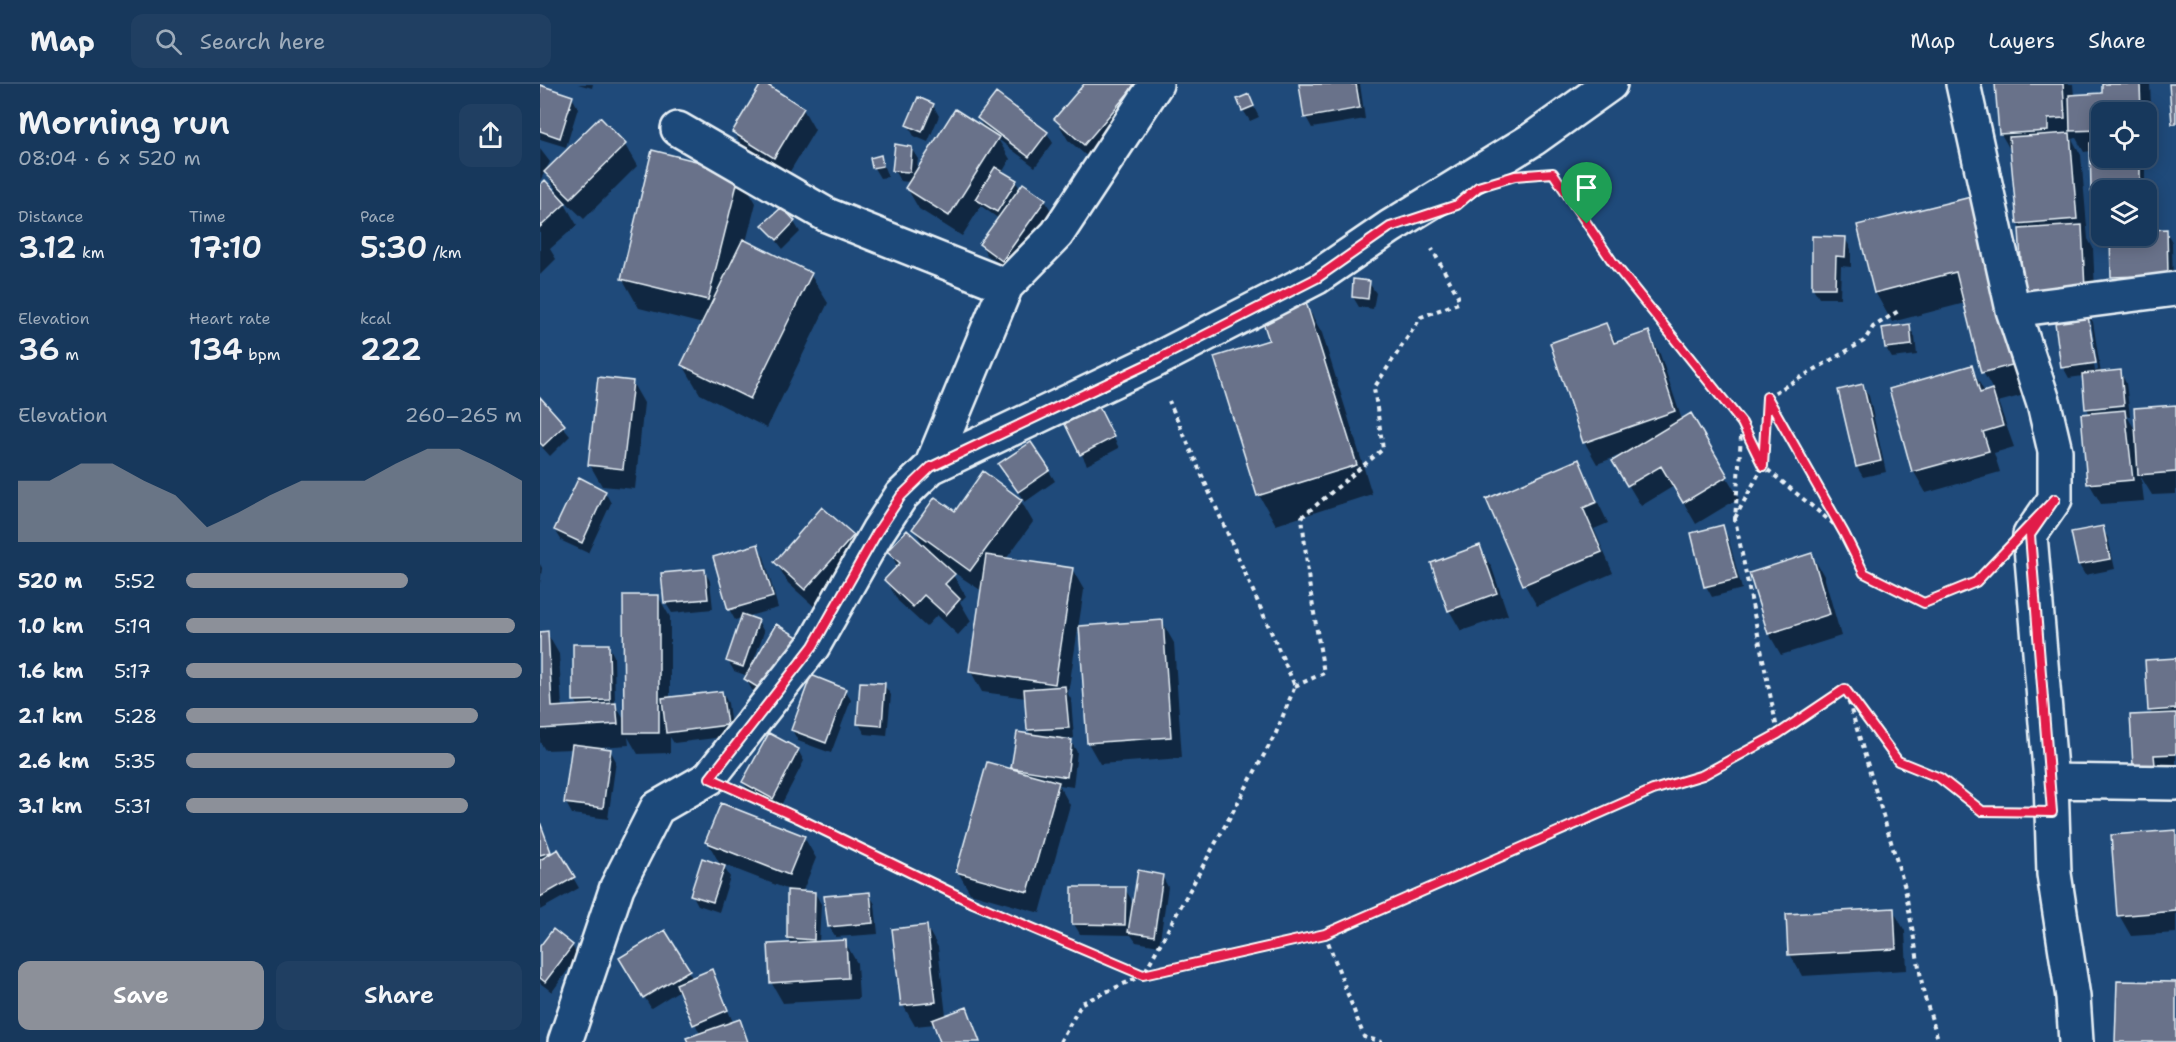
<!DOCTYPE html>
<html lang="en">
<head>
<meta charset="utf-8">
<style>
	:root { --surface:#17385c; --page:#203f62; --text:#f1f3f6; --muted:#9eacbb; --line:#365272; --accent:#8c9099 }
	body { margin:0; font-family:"Shantell Sans",sans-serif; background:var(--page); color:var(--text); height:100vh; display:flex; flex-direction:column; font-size:22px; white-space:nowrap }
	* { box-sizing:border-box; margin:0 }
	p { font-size:20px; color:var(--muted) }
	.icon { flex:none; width:33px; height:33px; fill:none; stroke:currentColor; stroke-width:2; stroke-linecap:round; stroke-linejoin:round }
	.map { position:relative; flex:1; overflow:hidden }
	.details { display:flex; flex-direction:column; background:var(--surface); width:540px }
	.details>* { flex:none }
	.buttons { position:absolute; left:1551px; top:18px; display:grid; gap:12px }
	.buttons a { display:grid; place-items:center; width:66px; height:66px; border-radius:12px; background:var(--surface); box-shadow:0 3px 15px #0003,0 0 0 2px var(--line); font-size:30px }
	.pin { position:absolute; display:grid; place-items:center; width:51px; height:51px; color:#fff; margin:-62px -26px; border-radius:50% 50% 50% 0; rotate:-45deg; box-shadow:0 0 6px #0007 }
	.pin .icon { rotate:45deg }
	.round { display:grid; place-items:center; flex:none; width:63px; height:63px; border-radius:12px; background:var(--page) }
	.overview { display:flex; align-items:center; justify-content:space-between; height:102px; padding:0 18px }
	h1 { font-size:33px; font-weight:600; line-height:45px }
	.stats { display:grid; grid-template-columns:repeat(3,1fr); gap:9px; height:102px; padding:6px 18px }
	.stats div { display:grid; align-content:center }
	.stats b { font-size:30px; font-weight:600 }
	.stats small { font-size:16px; font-weight:400 }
	.stats p { font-size:16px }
	.chart { height:168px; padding:12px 18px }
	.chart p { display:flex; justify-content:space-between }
	.chart svg { width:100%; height:108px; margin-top:6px; fill:var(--accent); opacity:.7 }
	.primary-button { display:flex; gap:12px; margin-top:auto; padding:12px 18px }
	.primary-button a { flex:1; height:69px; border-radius:12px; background:var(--accent); color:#fff; font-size:24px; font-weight:600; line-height:69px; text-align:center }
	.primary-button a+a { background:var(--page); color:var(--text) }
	ul { padding:0 18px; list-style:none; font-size:20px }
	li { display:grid; grid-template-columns:96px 72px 1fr; align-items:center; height:45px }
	li i { height:15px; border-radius:8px; background:var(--accent) }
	header { display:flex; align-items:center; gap:36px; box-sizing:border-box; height:84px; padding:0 30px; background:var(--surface); border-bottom:2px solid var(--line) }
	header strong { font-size:28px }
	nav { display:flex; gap:33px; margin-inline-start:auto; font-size:21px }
	.search { width:420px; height:54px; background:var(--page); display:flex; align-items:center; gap:15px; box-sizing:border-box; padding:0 21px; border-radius:12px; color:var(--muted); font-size:22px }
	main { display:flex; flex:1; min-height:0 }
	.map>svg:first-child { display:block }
	.shadow { fill:#0007; fill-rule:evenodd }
	.building { fill:#69728a; stroke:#e8f1f8; stroke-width:1.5 }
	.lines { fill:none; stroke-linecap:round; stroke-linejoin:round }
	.street-casing { stroke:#e8f1f8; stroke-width:38 }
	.path { stroke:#e8f1f8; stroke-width:4; stroke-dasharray:4.5 4.5; stroke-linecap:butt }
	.street { stroke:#1f4a7a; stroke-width:33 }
	.route-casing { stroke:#fff; stroke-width:12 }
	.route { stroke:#e11d48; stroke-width:8 }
</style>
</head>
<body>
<header>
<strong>Map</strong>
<div class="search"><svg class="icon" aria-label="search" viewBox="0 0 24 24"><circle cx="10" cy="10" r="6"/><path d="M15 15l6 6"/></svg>Search here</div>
<nav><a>Map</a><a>Layers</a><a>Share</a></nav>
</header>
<main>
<section class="details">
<div class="overview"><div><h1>Morning run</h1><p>08:04 · 6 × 520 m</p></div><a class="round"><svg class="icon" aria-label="share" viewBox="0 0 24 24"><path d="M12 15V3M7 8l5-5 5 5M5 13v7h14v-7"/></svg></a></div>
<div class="stats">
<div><p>Distance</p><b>3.12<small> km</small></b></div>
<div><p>Time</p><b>17:10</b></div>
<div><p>Pace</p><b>5:30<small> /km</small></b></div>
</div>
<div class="stats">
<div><p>Elevation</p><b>36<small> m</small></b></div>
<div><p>Heart rate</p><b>134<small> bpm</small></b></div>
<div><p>kcal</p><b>222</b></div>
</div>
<div class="chart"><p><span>Elevation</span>260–265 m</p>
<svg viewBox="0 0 160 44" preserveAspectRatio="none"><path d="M0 44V19L10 19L20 12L30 12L40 19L50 25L60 38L70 32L80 25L90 19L100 19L110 19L120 12L130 6L140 6L150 12L160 19V44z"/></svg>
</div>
<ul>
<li><b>520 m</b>5:52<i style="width:66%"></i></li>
<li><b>1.0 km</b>5:19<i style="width:98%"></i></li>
<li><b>1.6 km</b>5:17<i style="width:100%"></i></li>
<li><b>2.1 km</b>5:28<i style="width:87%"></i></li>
<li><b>2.6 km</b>5:35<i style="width:80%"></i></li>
<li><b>3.1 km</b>5:31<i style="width:84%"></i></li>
</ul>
<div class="primary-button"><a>Save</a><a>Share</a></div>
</section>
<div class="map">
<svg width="1636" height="958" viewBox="0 0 1636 958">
	<rect width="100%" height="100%" fill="#1f4a7a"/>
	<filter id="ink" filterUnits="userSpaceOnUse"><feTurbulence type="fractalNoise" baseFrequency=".0167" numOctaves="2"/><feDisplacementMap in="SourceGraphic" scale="12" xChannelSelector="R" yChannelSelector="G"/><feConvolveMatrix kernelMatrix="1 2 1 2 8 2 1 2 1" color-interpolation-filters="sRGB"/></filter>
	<g filter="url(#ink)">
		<!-- shadow -->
		<path class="shadow" d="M 38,0 L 53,0 L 52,4 Z
			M 546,0 L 614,0 L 557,81 L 528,56 L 516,35 Z
			M 760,0 L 820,0 L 825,35 L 772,44 L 766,33 Z
			M 1457,0 L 1533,0 L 1534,12 L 1564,11 L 1563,0 L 1610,0 L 1613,64 L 1606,65 L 1606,28 L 1562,28 L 1562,74 L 1605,74 L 1605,106 L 1562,106 L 1562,118 L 1558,118 L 1552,107 L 1551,67 L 1544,68 L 1536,54 L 1532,55 L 1541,71 L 1548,155 L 1553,164 L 1556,227 L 1546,228 L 1553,238 L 1561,290 L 1580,288 L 1586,299 L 1590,332 L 1587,332 L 1597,349 L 1636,323 L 1636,410 L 1612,411 L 1601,393 L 1604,417 L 1561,420 L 1549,399 L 1550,331 L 1547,324 L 1543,292 L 1529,294 L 1523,283 L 1515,229 L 1478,140 L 1472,69 L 1461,50 ZM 1548,237 L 1551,237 L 1558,286 L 1555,287 Z
			M 0,2 L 32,13 L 38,24 L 26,63 L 0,55 Z
			M 708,12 L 719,33 L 710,37 L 703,26 Z
			M 393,21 L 399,32 L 388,58 L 374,52 L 368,41 Z
			M 263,25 L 275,46 L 246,94 L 206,69 L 194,48 Z
			M 438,34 L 507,49 L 513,59 L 495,83 L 458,55 L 470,75 L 462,89 L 476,98 L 480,105 L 505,116 L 511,127 L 469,186 L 447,171 L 441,160 L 459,135 L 441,122 L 422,152 L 379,125 L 367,104 L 370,98 L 360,97 L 354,86 L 371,64 L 378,75 L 376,89 L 445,46 Z
			M 85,61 L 97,82 L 44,135 L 21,113 L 37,141 L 10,165 L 16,175 L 0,191 L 0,103 L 21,114 L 6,89 Z
			M 0,65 L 10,78 L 0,97 Z
			M 340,73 L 348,93 L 340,94 L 334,84 Z
			M 199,89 L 216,119 L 206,158 L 270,190 L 288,219 L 227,344 L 160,310 L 143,281 L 163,240 L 99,224 L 82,194 Z
			M 1430,114 L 1488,310 L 1458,318 L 1474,363 L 1454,369 L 1460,388 L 1386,409 L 1374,388 L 1351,306 L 1431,283 L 1445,309 L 1453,306 L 1443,288 L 1425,219 L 1352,238 L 1335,208 Z
			M 254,138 L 260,148 L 243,165 L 224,141 Z
			M 1626,147 L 1632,158 L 1633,201 L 1579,203 L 1573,192 L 1571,152 L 1606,152 Z
			M 1305,154 L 1311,165 L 1311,183 L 1301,182 L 1300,214 L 1279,214 L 1273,204 Z
			M 829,199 L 836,209 L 833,225 L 819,223 L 813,213 Z
			M 765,219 L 782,249 L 832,410 L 736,441 L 719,411 L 731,257 Z
			M 1066,241 L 1077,260 L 1108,249 L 1120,270 L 1142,336 L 1150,331 L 1199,414 L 1156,440 L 1134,402 L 1101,422 L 1074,377 L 1081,371 L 1057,380 L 1045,359 L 1012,259 Z
			M 1369,242 L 1375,253 L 1377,271 L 1352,274 L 1346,264 Z
			M 92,298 L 104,319 L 95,405 L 62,402 L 50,381 Z
			M 1323,302 L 1329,312 L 1346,388 L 1323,393 L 1317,383 Z
			M 0,315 L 30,352 L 10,372 L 0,361 Z
			M 561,330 L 579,364 L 547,381 L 524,335 Z
			M 1038,377 L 1068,439 L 1054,445 L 1073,489 L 997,522 L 985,501 L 948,416 Z
			M 509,387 L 515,397 L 485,418 L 466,391 Z
			M 65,408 L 71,419 L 48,469 L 22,457 L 15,446 Z
			M 481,417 L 493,438 L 466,475 L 532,485 L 544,506 L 528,610 L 531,615 L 534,654 L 521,655 L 531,658 L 537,668 L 533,703 L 519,701 L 530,721 L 500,829 L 430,809 L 418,788 L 475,688 L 473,684 L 492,652 L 488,646 L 486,614 L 442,608 L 430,586 L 442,507 L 401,480 L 413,491 L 426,512 L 420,518 L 431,537 L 418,551 L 397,531 L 386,543 L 358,517 L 346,496 L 358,483 L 349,467 L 384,462 L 374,445 L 415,429 Z
			M 1182,443 L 1188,453 L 1202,505 L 1172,513 L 1166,502 Z
			M 1562,444 L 1568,454 L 1575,485 L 1545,491 L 1539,481 Z
			M 312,452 L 325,473 L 278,526 L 248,499 L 236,478 Z
			M 218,462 L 224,473 L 238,524 L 205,533 L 218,537 L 224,548 L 213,579 L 236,621 L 212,606 L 206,595 L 208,592 L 194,587 L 188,577 L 202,534 L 195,536 L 189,525 Z
			M 939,463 L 952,484 L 968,531 L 921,547 L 909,526 Z
			M 1272,471 L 1284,492 L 1301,552 L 1241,571 L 1229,550 Z
			M 0,480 L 2,484 L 0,500 Z
			M 164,486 L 170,497 L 173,525 L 132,529 L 125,518 Z
			M 118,512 L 130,533 L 130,615 L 182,608 L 188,619 L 192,652 L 134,659 L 130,653 L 130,669 L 98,670 L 88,653 L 89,661 L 60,663 L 70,666 L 76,677 L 68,735 L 32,730 L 26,719 L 33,665 L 5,666 L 0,658 L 0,549 L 7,549 L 19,570 L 22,624 L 39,623 L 35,616 L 68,561 L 74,572 L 75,620 L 86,639 Z
			M 622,538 L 634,559 L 642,674 L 560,680 L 548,659 Z
			M 1636,575 L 1636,691 L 1595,682 L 1613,632 L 1610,626 Z
			M 344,601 L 351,611 L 347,652 L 325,650 L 319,640 Z
			M 305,606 L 311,616 L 291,669 L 258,657 L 252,646 Z
			M 258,666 L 264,677 L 239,725 L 210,709 L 203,698 Z
			M 0,741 L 12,770 L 18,767 L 39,804 L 0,826 Z
			M 1636,748 L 1636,849 L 1591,852 L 1579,831 Z
			M 264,753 L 276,774 L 262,809 L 275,809 L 281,820 L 279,859 L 305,858 L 317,879 L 319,915 L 243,919 L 231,898 L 252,861 L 248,854 L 249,806 L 182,780 L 190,793 L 179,828 L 158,821 L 152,810 L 181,782 L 167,757 Z
			M 622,792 L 628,803 L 619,862 L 596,858 L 591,851 L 540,850 L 534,840 L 585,805 L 591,815 L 593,828 Z
			M 329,810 L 335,820 L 338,850 L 296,853 L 289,843 Z
			M 1353,826 L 1365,847 L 1367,886 L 1262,892 L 1250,870 Z
			M 386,842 L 398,863 L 406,932 L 426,925 L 440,958 L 402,958 L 395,940 L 375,942 L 363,921 Z
			M 124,848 L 153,895 L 171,887 L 193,938 L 199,936 L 209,958 L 149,958 L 160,950 L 140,906 L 111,924 L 81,874 Z
			M 32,862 L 38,872 L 12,908 L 0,899 L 0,865 Z"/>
		<!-- building -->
		<path class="building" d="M 221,0 L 226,0 L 264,24 L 234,74 L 192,48 Z
			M 544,0 L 596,0 L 544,61 L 514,35 Z
			M 759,0 L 816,0 L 820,24 L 764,34 Z
			M 1455,0 L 1523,0 L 1525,34 L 1508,35 L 1508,47 L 1459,50 Z
			M 1562,0 L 1600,0 L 1601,28 L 1562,28 L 1562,46 L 1530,47 L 1529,11 L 1562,9 Z
			M 1629,0 L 1636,0 L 1636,40 L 1632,40 Z
			M 0,1 L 33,12 L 20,54 L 0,47 Z
			M 456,9 L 508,48 L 489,73 L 437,34 Z
			M 709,10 L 714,22 L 702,27 L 697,15 Z
			M 378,13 L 394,20 L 382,48 L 366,41 Z
			M 415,25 L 459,53 L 409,132 L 365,104 Z
			M 60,33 L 86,60 L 31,114 L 4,88 Z
			M 1530,49 L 1537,135 L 1477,140 L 1469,53 Z
			M 1550,59 L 1562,59 L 1562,74 L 1600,74 L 1600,106 L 1551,108 Z
			M 355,60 L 372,63 L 370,88 L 352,87 Z
			M 112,66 L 200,88 L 168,216 L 81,195 Z
			M 341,71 L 343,82 L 332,84 L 330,74 Z
			M 455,83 L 477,96 L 457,128 L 435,115 Z
			M 5,96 L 26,119 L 0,143 L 0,101 Z
			M 483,99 L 506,115 L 462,177 L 439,160 Z
			M 1431,113 L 1472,281 L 1441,289 L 1416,188 L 1334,209 L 1317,141 Z
			M 242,123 L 255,137 L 237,156 L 222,141 Z
			M 1542,141 L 1545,206 L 1483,209 L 1479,145 Z
			M 1627,145 L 1628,191 L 1571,193 L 1570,152 L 1606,152 L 1606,146 Z
			M 1272,152 L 1306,153 L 1305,173 L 1296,172 L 1295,204 L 1272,204 Z
			M 203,155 L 272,189 L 210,315 L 141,281 Z
			M 813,195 L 830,197 L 828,215 L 812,213 Z
			M 766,218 L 817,381 L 717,412 L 674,273 L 729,256 L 721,232 Z
			M 1547,226 L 1556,279 L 1521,284 L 1514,231 Z
			M 1066,239 L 1074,259 L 1109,247 L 1135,327 L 1043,359 L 1010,259 Z
			M 1370,240 L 1372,261 L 1345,264 L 1342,244 Z
			M 1432,281 L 1440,309 L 1452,305 L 1463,342 L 1443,348 L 1449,367 L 1372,388 L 1349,305 Z
			M 1581,286 L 1584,321 L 1545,325 L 1542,290 Z
			M 58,293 L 93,297 L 83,385 L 48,381 Z
			M 1323,300 L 1341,377 L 1316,383 L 1298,306 Z
			M 0,313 L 25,341 L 3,362 L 0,359 Z
			M 556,317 L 574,353 L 540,371 L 522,334 Z
			M 1636,321 L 1636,388 L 1598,391 L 1594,324 Z
			M 1585,326 L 1593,396 L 1547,400 L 1541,330 Z
			M 1151,329 L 1188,392 L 1143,419 L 1121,382 L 1087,402 L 1072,377 Z
			M 491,358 L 510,386 L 478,408 L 458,380 Z
			M 1039,375 L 1057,418 L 1043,424 L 1062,468 L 983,501 L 946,415 Z
			M 443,387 L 482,416 L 430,487 L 372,445 L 395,413 L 415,427 Z
			M 39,393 L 66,407 L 42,459 L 14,446 Z
			M 282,423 L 314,451 L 265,506 L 234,478 Z
			M 1183,441 L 1197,495 L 1164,503 L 1151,449 Z
			M 1563,442 L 1570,475 L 1538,481 L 1531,448 Z
			M 367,446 L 415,490 L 405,500 L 420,515 L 406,531 L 384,511 L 373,523 L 344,496 L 360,479 L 347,467 Z
			M 218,460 L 233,513 L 188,526 L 173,473 Z
			M 940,461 L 957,509 L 908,527 L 891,479 Z
			M 1272,469 L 1290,530 L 1228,550 L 1209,489 Z
			M 446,471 L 533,484 L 515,600 L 429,587 Z
			M 165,485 L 168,515 L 124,519 L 121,489 Z
			M 83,511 L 119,511 L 119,649 L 84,649 Z
			M 202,530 L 219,536 L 203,583 L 186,577 Z
			M 623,536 L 631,653 L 547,659 L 539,542 Z
			M 236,540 L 263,556 L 230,611 L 204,595 Z
			M 8,547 L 12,623 L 76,619 L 78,640 L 0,645 L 0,548 Z
			M 33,560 L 69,560 L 70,616 L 33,617 Z
			M 1636,574 L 1636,625 L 1608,627 L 1605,576 Z
			M 271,591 L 306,605 L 286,659 L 251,646 Z
			M 320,598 L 345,599 L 342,642 L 317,640 Z
			M 525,602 L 529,644 L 487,646 L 484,605 Z
			M 182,607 L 187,641 L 126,649 L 122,614 Z
			M 1636,629 L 1636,670 L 1614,671 L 1615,681 L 1593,682 L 1590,631 Z
			M 477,648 L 532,656 L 527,693 L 471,684 Z
			M 229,649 L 259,665 L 233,715 L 202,698 Z
			M 32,660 L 71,665 L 63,724 L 24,719 Z
			M 447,678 L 519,698 L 488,808 L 416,788 Z
			M 181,719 L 265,752 L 249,791 L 165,758 Z
			M 0,738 L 11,768 L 0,771 Z
			M 1636,746 L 1636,827 L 1577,832 L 1571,751 Z
			M 18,765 L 35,793 L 0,813 L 0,776 Z
			M 162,774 L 185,782 L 173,818 L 150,811 Z
			M 598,786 L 623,791 L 614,852 L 588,848 Z
			M 532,803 L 586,803 L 585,841 L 532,840 Z
			M 247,806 L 275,808 L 274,856 L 247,854 Z
			M 330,808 L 333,839 L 288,843 L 284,812 Z
			M 1354,824 L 1356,865 L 1248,871 L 1246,830 Z
			M 387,841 L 396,918 L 361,922 L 352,845 Z
			M 13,845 L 33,861 L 5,898 L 0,894 L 0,862 Z
			M 125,846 L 150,886 L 103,914 L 79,874 Z
			M 306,856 L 308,894 L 230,899 L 228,860 Z
			M 172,885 L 188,926 L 153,941 L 136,900 Z
			M 1577,897 L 1636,898 L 1636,958 L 1575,958 Z
			M 427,923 L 440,958 L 400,958 L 392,936 Z
			M 200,935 L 208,958 L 148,958 L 146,954 Z"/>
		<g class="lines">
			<!-- street casing -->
			<g class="street-casing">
				<path id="street" d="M 1423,0 L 1473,226 L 1504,320 L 1515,367 L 1515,415 L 1490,451 L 1511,697 L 1514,790 L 1533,913 L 1536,958
					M 138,45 L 287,131 L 466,202
					M 1473,226 L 1636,205
					M 391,383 L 612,278 L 777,193 L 850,143 L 993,55 L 1070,0
					M 1511,697 L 1636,699
					M 25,958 L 77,803 L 117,724 L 169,694 L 273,562 L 338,447 L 361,412 L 391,383 L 466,202 L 517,150 L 616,0"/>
			</g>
			<!-- path -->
			<path class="path" d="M 1015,91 L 1072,177 L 1202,339 L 1195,435 L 1238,650
				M 1227,313 L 1304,449 L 1324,489 L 1384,519 L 1436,497 L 1450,484
				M 1227,313 L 1324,257 L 1333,243 L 1360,226
				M 1202,339 L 1223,382 L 1301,446
				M 1195,434 L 1223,382 L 1227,314
				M 755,602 L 784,589 L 769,499 L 762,433 L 843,365 L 834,304 L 881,233 L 918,219 L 918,212 L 892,165
				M 1306,609 L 1365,804 L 1384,911 L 1399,958
				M 208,711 L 433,819 L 603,891 L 785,850 L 1113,706 L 1163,691 L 1238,650 L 1305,605 L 1357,677 L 1400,695 L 1442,727 L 1471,728
				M 785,850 L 824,953 L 842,958
				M 520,958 L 542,919 L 603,891 L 736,649 L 755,602 L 629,317"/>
			<!-- street -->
			<use href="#street" class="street"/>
		</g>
	</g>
	<g class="lines" filter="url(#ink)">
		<!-- route casing -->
		<g class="route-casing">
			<path id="route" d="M 1013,89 L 1072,177 L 1202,339 L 1223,382 L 1227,313 L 1304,449 L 1324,489 L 1384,519 L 1436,498 L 1515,415 L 1490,451 L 1512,728 L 1442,727 L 1400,694 L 1358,677 L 1305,605 L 1238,650 L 1163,691 L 1113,706 L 785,850 L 603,891 L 433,819 L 258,734 L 170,694 L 273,562 L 338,447 L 361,412 L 391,383 L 612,278 L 777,194 L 850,143 L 917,121 L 938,103 L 975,92 Z"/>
		</g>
		<!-- route -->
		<use href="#route" class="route"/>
	</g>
</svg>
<div class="buttons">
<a><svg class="icon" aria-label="locate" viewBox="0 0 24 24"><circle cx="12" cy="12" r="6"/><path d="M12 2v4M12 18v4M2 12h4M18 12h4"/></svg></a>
<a><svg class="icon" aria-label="layers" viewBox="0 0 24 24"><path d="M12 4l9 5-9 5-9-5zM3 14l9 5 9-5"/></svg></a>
</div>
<div class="pin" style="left:1047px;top:140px;background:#1e9e55"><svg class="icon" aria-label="arrive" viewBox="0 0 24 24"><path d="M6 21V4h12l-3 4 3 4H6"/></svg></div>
</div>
</main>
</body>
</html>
